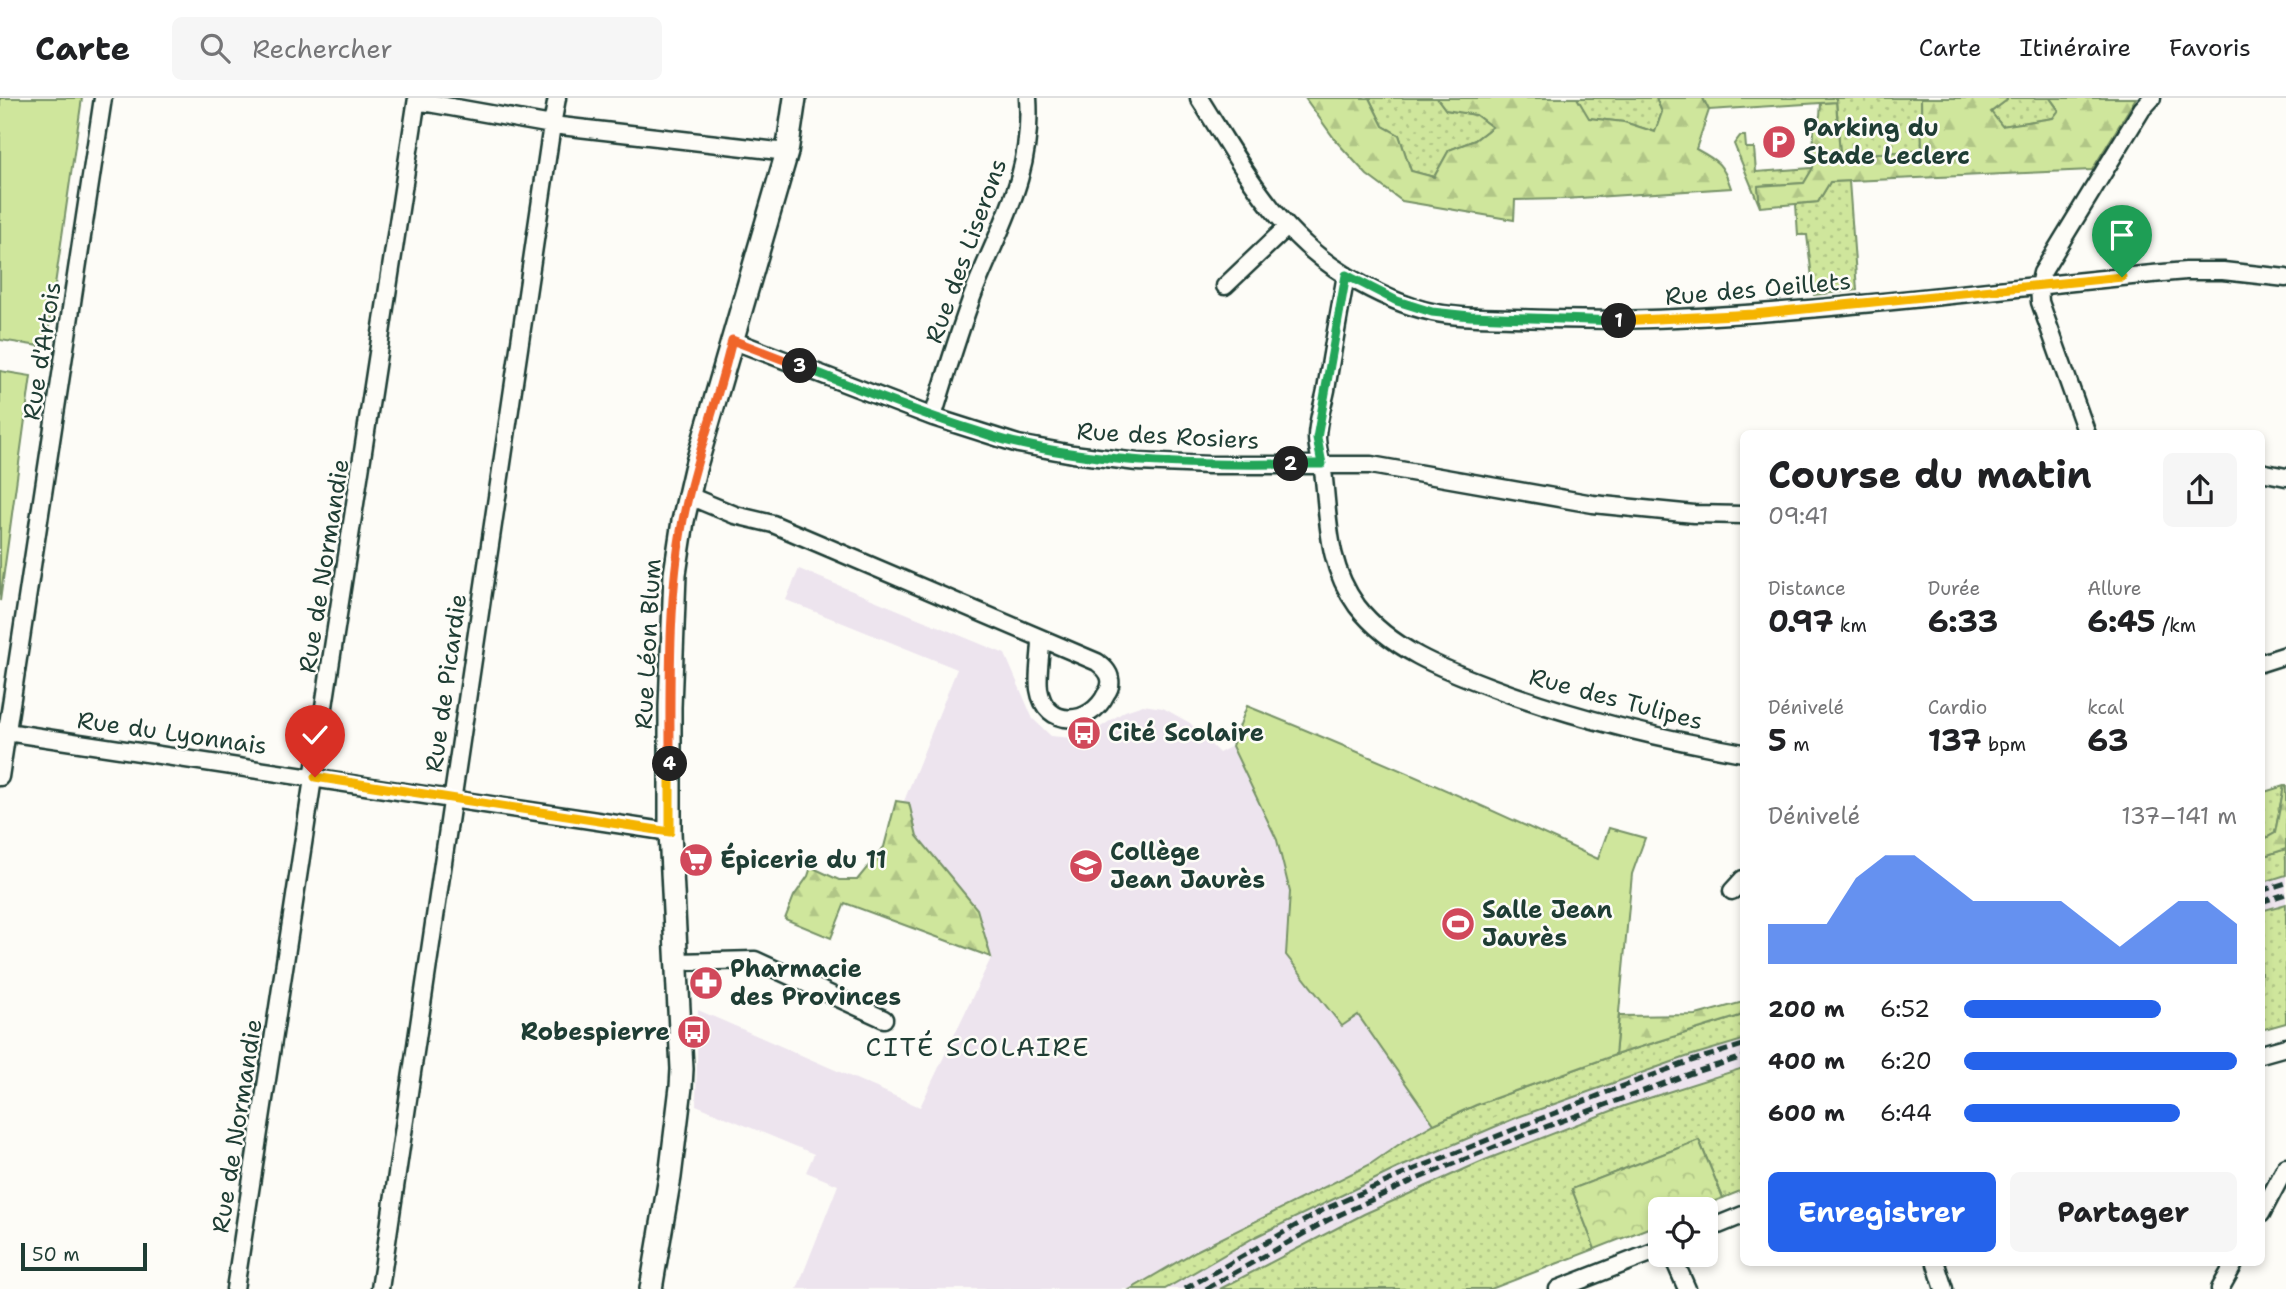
<!DOCTYPE html>
<html lang="fr">
<head>
<meta charset="utf-8">
<style>
	:root { --surface:#fff; --page:#f6f6f6; --text:#202124; --muted:#757577; --line:#e0e0e0; --accent:#2563eb }
	body { margin:0; font-family:"Shantell Sans",sans-serif; background:var(--page); color:var(--text); height:100vh; display:flex; flex-direction:column; font-size:26px; white-space:nowrap }
	* { box-sizing:border-box; margin:0 }
	p { font-size:23px; color:var(--muted) }
	.icon { flex:none; width:38px; height:38px; fill:none; stroke:currentColor; stroke-width:2; stroke-linecap:round; stroke-linejoin:round }
	.map { position:relative; flex:1; overflow:hidden }
	.side { position:absolute; left:1740px; top:332px; width:525px; height:836px; display:flex; flex-direction:column; background:var(--surface); border-radius:10px; box-shadow:0 4px 10px #0003 }
	.side>* { flex:none }
	.tools { position:absolute; left:1648px; top:1099px; display:grid; gap:14px }
	.tools a { display:grid; place-items:center; width:70px; height:70px; border-radius:10px; background:var(--surface); box-shadow:0 4px 10px #0003; font-size:35px }
	.scale { position:absolute; left:21px; bottom:18px; width:126px; box-sizing:border-box; padding-left:7px; border:4px solid #1f3d34; border-top:0; font-size:19px; line-height:24px; white-space:nowrap; color:#1f3d34; -webkit-text-stroke:5px #fdfcf7; paint-order:stroke }
	.pin { position:absolute; display:grid; place-items:center; width:60px; height:60px; color:#fff; margin:-72px -30px; border-radius:50% 50% 50% 0; rotate:-45deg; box-shadow:0 0 7px #0007 }
	.pin .icon { rotate:45deg }
	.km { position:absolute; width:35px; height:35px; margin:-18px; border-radius:50%; background:#222; color:#fff; font-size:19px; line-height:35px; text-align:center }
	.round { display:grid; place-items:center; flex:none; width:74px; height:74px; border-radius:10px; background:var(--page) }
	.head { display:flex; align-items:center; justify-content:space-between; height:119px; padding:0 28px }
	h1 { font-size:38px; font-weight:700; line-height:52px }
	.stats { display:grid; grid-template-columns:repeat(3,1fr); gap:10px; height:119px; padding:7px 28px }
	.stats div { display:grid; align-content:center }
	.stats b { font-size:30px; font-weight:700 }
	.stats small { font-size:19px; font-weight:400 }
	.stats p { font-size:19px }
	.chart { height:196px; padding:14px 28px }
	.chart p { display:flex; justify-content:space-between }
	.chart svg { width:100%; height:126px; margin-top:7px; fill:var(--accent); opacity:.7 }
	.button { display:flex; gap:14px; margin-top:auto; padding:14px 28px }
	.button a { flex:1; height:80px; border-radius:10px; background:var(--accent); color:#fff; font-size:28px; font-weight:700; line-height:80px; text-align:center }
	.button a+a { background:var(--page); color:var(--text) }
	ul { padding:0 28px; list-style:none; font-size:23px }
	li { display:grid; grid-template-columns:112px 84px 1fr; align-items:center; height:52px }
	li i { height:18px; border-radius:9px; background:var(--accent) }
	header { display:flex; align-items:center; gap:42px; box-sizing:border-box; height:98px; padding:0 35px; background:var(--surface); border-bottom:2px solid var(--line) }
	header strong { font-size:33px }
	nav { display:flex; gap:38px; margin-inline-start:auto; font-size:24px }
	.search { width:490px; height:63px; background:var(--page); display:flex; align-items:center; gap:18px; box-sizing:border-box; padding:0 24px; border-radius:10px; color:var(--muted); font-size:26px }
	.map>svg:first-child { display:block }
	.built { fill:#ede4ee }
	.grass { fill:url(#grass-dots); stroke:#779268; stroke-width:2 }
	.forest { fill:url(#forest-firs); stroke:#779268; stroke-width:2 }
	.park { fill:url(#park-crowns); stroke:#779268; stroke-width:2 }
	.pitch { fill:#cfe69c; stroke:#779268; stroke-width:2 }
	.lines { fill:none; stroke-linecap:round; stroke-linejoin:round }
	.street-casing { stroke:#1f3d34; stroke-width:21 }
	.secondary-casing { stroke:#1f3d34; stroke-width:26 }
	.street { stroke:#fdfcf7; stroke-width:16 }
	.secondary { stroke:#fdfcf7; stroke-width:21 }
	.rail { stroke:#1f3d34; stroke-width:5; stroke-dasharray:10 5; stroke-linecap:butt }
	.split-1-casing { stroke:#fff; stroke-width:14 }
	.split-2-casing { stroke:#fff; stroke-width:14 }
	.split-3-casing { stroke:#fff; stroke-width:14 }
	.split-4-casing { stroke:#fff; stroke-width:14 }
	.split-5-casing { stroke:#fff; stroke-width:14 }
	.split-1 { stroke:#f5b400; stroke-width:9 }
	.split-2 { stroke:#22a559; stroke-width:9 }
	.split-3 { stroke:#22a559; stroke-width:9 }
	.split-4 { stroke:#f0652b; stroke-width:9 }
	.split-5 { stroke:#f5b400; stroke-width:9 }
	.labels { text-anchor:middle; dominant-baseline:central; stroke-width:5; stroke-linejoin:round; paint-order:stroke }
	.poi-label { font-size:24px; font-weight:bold; fill:#1f3d34; stroke:#fdfcf7; text-anchor:start }
	.street-label { font-size:24px; fill:#1f3d34; stroke:#fdfcf7 }
	.neighbourhood-label { font-size:26px; letter-spacing:2px; fill:#1f3d34; stroke:#fdfcf7 }
</style>
</head>
<body>
<header>
<strong>Carte</strong>
<div class="search"><svg class="icon" aria-label="search" viewBox="0 0 24 24"><circle cx="10" cy="10" r="6"/><path d="M15 15l6 6"/></svg>Rechercher</div>
<nav><a>Carte</a><a>Itinéraire</a><a>Favoris</a></nav>
</header>
<div class="map">
<svg width="2286" height="1191" viewBox="0 0 2286 1191">
	<defs>
		<pattern id="grass-dots" width="8" height="8" patternUnits="userSpaceOnUse" patternTransform="scale(1.75)"><rect width="8" height="8" fill="#cfe69c"/><path d="M2 2h.1M6 6h.1" fill="none" stroke="#b1c687" stroke-width="1.8" stroke-linecap="round"/></pattern>
		<pattern id="forest-firs" width="22" height="20" patternUnits="userSpaceOnUse" patternTransform="scale(1.75)"><rect width="22" height="20" fill="#cfe69c"/><path d="M5 1l3.5 6h-7zM16 11l3.5 6h-7z" fill="#b1c687"/></pattern>
		<pattern id="park-crowns" width="20" height="18" patternUnits="userSpaceOnUse" patternTransform="scale(1.75)"><rect width="20" height="18" fill="#cfe69c"/><path d="M2 6a3 3 0 1 1 6 0M12 15a3 3 0 1 1 6 0" fill="none" stroke="#b1c687"/></pattern>
	</defs>
	<rect width="100%" height="100%" fill="#fdfcf7"/>
	<filter id="ink" filterUnits="userSpaceOnUse"><feTurbulence type="fractalNoise" baseFrequency=".0143" numOctaves="2"/><feDisplacementMap in="SourceGraphic" scale="14" xChannelSelector="R" yChannelSelector="G"/><feConvolveMatrix kernelMatrix="1 2 1 2 8 2 1 2 1" color-interpolation-filters="sRGB"/></filter>
	<g filter="url(#ink)">
		<!-- built -->
		<path class="built" d="M 799,471 L 1005,556 L 1033,621 L 1051,638 L 1072,640 L 1090,636 L 1125,613 L 1143,607 L 1163,610 L 1190,625 L 1219,655 L 1232,648 L 1277,742 L 1290,794 L 1286,857 L 1342,928 L 1358,917 L 1434,1026 L 1403,1043 L 1369,1067 L 1196,1153 L 1131,1191 L 797,1191 L 838,1087 L 806,1074 L 814,1056 L 696,1007 L 698,912 L 920,1009 L 991,860 L 870,814 L 896,723 L 957,571 L 786,502 Z
			M 2286,777 L 2286,806 L 2261,813 L 2261,785 Z
			M 1743,942 L 1743,970 L 1624,1008 L 1485,1062 L 1364,1116 L 1220,1191 L 1165,1191 L 1255,1139 L 1398,1070 L 1518,1019 L 1686,959 Z"/>
		<!-- grass -->
		<path class="grass" d="M 1369,0 L 1437,0 L 1446,12 L 1476,17 L 1492,29 L 1475,42 L 1449,52 L 1434,79 L 1411,73 L 1399,37 L 1383,28 Z
			M 1577,0 L 1656,0 L 1662,14 L 1655,34 L 1624,24 L 1588,20 Z
			M 1836,0 L 1921,0 L 1922,53 L 1840,57 Z
			M 2006,0 L 2050,0 L 2059,13 L 2053,20 L 2002,28 L 1991,14 L 2007,2 Z
			M 1740,38 L 1745,38 L 1746,50 L 1754,50 L 1756,74 L 1813,70 L 1804,85 L 1758,88 L 1760,109 L 1734,46 Z
			M 1849,83 L 1857,192 L 1814,197 L 1807,137 L 1798,137 L 1796,106 L 1818,104 L 1830,84 Z
			M 2284,688 L 2275,735 L 2261,743 L 2261,695 Z
			M 2286,751 L 2286,777 L 2261,785 L 2261,759 Z
			M 2286,806 L 2286,925 L 2261,932 L 2261,813 Z
			M 1743,917 L 1743,942 L 1686,959 L 1518,1019 L 1398,1070 L 1255,1139 L 1165,1191 L 1131,1191 L 1196,1153 L 1369,1067 L 1404,1043 L 1434,1026 L 1476,1007 L 1615,957 Z
			M 1743,970 L 1743,1092 L 1723,1100 L 1699,1042 L 1572,1091 L 1595,1151 L 1491,1191 L 1220,1191 L 1364,1116 L 1485,1062 L 1624,1008 Z"/>
		<!-- forest -->
		<path class="forest" d="M 1305,0 L 1369,0 L 1383,28 L 1399,37 L 1411,73 L 1434,79 L 1449,52 L 1475,42 L 1492,29 L 1476,17 L 1446,12 L 1437,0 L 1577,0 L 1589,20 L 1624,24 L 1655,34 L 1662,14 L 1656,0 L 1703,0 L 1709,12 L 1696,51 C 1718,63 1723,66 1731,90 L 1564,101 L 1515,102 L 1514,122 L 1402,103 L 1367,77 L 1336,43 Z
			M 1921,0 L 2006,0 L 2007,2 L 1991,14 L 2002,28 L 2053,20 L 2059,12 L 2050,0 L 2136,0 L 2092,72 L 1830,84 L 1818,104 L 1760,109 L 1758,88 L 1804,85 L 1813,70 L 1814,28 L 1820,18 L 1821,5 L 1836,4 L 1840,57 L 1922,53 Z
			M 2284,688 L 2286,688 L 2286,751 L 2261,759 L 2261,743 L 2275,735 Z
			M 896,703 L 909,705 L 917,738 L 977,811 L 991,859 L 845,805 L 831,840 L 785,821 L 794,798 L 808,778 L 811,769 L 839,782 L 857,782 L 884,749 Z
			M 1743,904 L 1743,917 L 1615,957 L 1619,918 L 1696,917 Z"/>
		<!-- park -->
		<path class="park" d="M 1699,1042 L 1723,1100 L 1694,1111 L 1661,1111 L 1661,1125 L 1595,1151 L 1572,1091 Z"/>
		<!-- pitch -->
		<path class="pitch" d="M 0,0 L 82,0 L 46,249 L 0,242 Z
			M 1703,0 L 1836,0 L 1836,4 L 1709,12 Z
			M 0,273 L 31,278 L 0,503 Z
			M 1247,608 C 1366,656 1482,707 1598,761 L 1609,730 L 1645,740 L 1632,776 L 1615,957 L 1476,1007 L 1434,1026 L 1358,917 L 1342,928 L 1286,857 L 1290,794 L 1277,742 L 1232,648 Z"/>
		<g class="lines">
			<!-- street casing -->
			<g class="street-casing">
				<path id="street" d="M 1199,0 C 1242,68 1276,135 1347,178 C 1372,193 1403,208 1432,214 C 1458,220 1486,219 1513,220 C 1568,222 1622,223 1676,220 C 1847,212 2016,188 2186,173 L 2223,173 L 2286,180
					M 417,3 L 552,27 L 787,54
					M 1346,177 C 1339,216 1332,254 1326,292 C 1323,307 1317,324 1317,339 C 1317,353 1323,368 1324,381 C 1329,428 1328,468 1357,508 C 1390,551 1443,571 1491,589 C 1573,620 1657,640 1743,655
					M 1225,188 L 1287,129
					M 732,242 L 933,319 L 1018,346 L 1073,356 L 1137,364 L 1209,367 L 1371,367 L 1593,406 L 1694,416 L 1743,417
					M 933,319 C 946,276 959,233 975,191 C 1002,124 1033,76 1028,0
					M 2087,336 L 2040,204 L 2039,187 L 2042,175 L 2142,11 L 2152,0
					M 2261,374 L 2286,379
					M 689,398 L 735,417 L 773,426 L 1097,564 C 1102,568 1109,573 1110,581 C 1111,586 1109,592 1106,596 C 1091,628 1045,631 1039,591 C 1037,576 1041,557 1041,542
					M 2261,565 L 2286,557
					M 0,633 L 670,734
					M 0,679 L 103,0
					M 1732,793 L 1743,781
					M 677,864 L 755,862 L 884,921
					M 2261,956 L 2286,949
					M 2261,1116 L 2286,1069
					M 1706,1132 L 1743,1117
					M 1672,1157 L 1687,1191
					M 1936,1166 L 1944,1191
					M 235,1191 L 417,0
					M 380,1191 L 552,27 L 557,0
					M 1558,1191 L 1661,1151
					M 2220,1191 L 2234,1166"/>
			</g>
			<!-- secondary casing -->
			<g class="secondary-casing">
				<path id="secondary" d="M 651,1191 L 670,1079 L 681,989 L 682,971 L 670,734 L 670,609 L 675,476 L 683,423 L 695,371 L 787,54 L 795,0"/>
			</g>
			<!-- street -->
			<use href="#street" class="street"/>
			<!-- secondary -->
			<use href="#secondary" class="secondary"/>
			<!-- rail -->
			<path class="rail" d="M 2261,793 L 2286,785
				M 2261,804 L 2286,796
				M 1185,1191 L 1323,1112 L 1415,1071 L 1610,993 L 1688,964 L 1743,947
				M 1206,1191 L 1328,1122 L 1419,1080 L 1524,1037 L 1692,975 L 1743,959"/>
		</g>
	</g>
	<g class="lines" filter="url(#ink)">
		<!-- split-1 casing -->
		<g class="split-1-casing">
			<path id="split-1" d="M 1619,223 L 1754,216 L 2122,179"/>
		</g>
		<!-- split-2 casing -->
		<g class="split-2-casing">
			<path id="split-2" d="M 1291,366 L 1322,366 L 1317,340 L 1346,177 L 1397,203 L 1432,214 L 1470,218 L 1619,223"/>
		</g>
		<!-- split-3 casing -->
		<g class="split-3-casing">
			<path id="split-3" d="M 800,268 C 857,290 912,313 970,331 C 987,336 1004,343 1021,346 C 1110,366 1200,367 1291,366"/>
		</g>
		<!-- split-4 casing -->
		<g class="split-4-casing">
			<path id="split-4" d="M 670,666 C 670,587 668,499 683,422 C 695,361 718,303 732,242 L 800,268"/>
		</g>
		<!-- split-5 casing -->
		<g class="split-5-casing">
			<path id="split-5" d="M 315,679 L 670,734 L 670,666"/>
		</g>
		<!-- split-1 -->
		<use href="#split-1" class="split-1"/>
		<!-- split-2 -->
		<use href="#split-2" class="split-2"/>
		<!-- split-3 -->
		<use href="#split-3" class="split-3"/>
		<!-- split-4 -->
		<use href="#split-4" class="split-4"/>
		<!-- split-5 -->
		<use href="#split-5" class="split-5"/>
	</g>
	<!-- icons -->
	<defs>
		<g id="parking-disc" transform="scale(1.75)"><circle r="9.5" fill="#d1495b" stroke="#fdfcf7"/><path d="M-3.5-5.5H1a3.5 3.5 0 0 1 0 7H-1V5.5H-3.5ZM-1-3.4V-.6H.8a1.4 1.4 0 0 0 0-2.8Z" fill="#fff"/></g>
		<g id="bus-disc" transform="scale(1.75)"><circle r="9.5" fill="#d1495b" stroke="#fdfcf7"/><path d="M-5-6H5V4H4V6H2V4H-2V6H-4V4H-5ZM-3.5-4V0h7V-4ZM-3.5 1.2v1.5H-2V1.2ZM2 1.2v1.5H3.5V1.2Z" fill="#fff"/></g>
		<g id="supermarket-disc" transform="scale(1.75)"><circle r="9.5" fill="#d1495b" stroke="#fdfcf7"/><path d="M-6-5.5h2.5l.6 2H6L4.5 2H-2.5L-4.4-4H-6ZM-1.5 3.2a1.3 1.3 0 1 0 .1 0ZM3 3.2a1.3 1.3 0 1 0 .1 0Z" fill="#fff"/></g>
		<g id="school-disc" transform="scale(1.75)"><circle r="9.5" fill="#d1495b" stroke="#fdfcf7"/><path d="M0-5L7-2L0 1L-7-2ZM-4 1L0 2.5L4 1V4Q0 6-4 4Z" fill="#fff"/></g>
		<g id="stadium-disc" transform="scale(1.75)"><circle r="9.5" fill="#d1495b" stroke="#fdfcf7"/><path d="M0-5a6.5 5 0 1 0 0 10a6.5 5 0 1 0 0-10ZM-3.5-1.8h7v3.6h-7Z" fill="#fff"/></g>
		<g id="pharmacy-disc" transform="scale(1.75)"><circle r="9.5" fill="#d1495b" stroke="#fdfcf7"/><path d="M-2-6h4v4h4v4h-4v4h-4v-4h-4v-4h4Z" fill="#fff"/></g>
	</defs>
	<g fill-rule="evenodd">
		<use href="#parking-disc" x="1779" y="44"/>
		<use href="#bus-disc" x="1084" y="635"/>
		<use href="#supermarket-disc" x="696" y="762"/>
		<use href="#school-disc" x="1086" y="768"/>
		<use href="#stadium-disc" x="1458" y="826"/>
		<use href="#pharmacy-disc" x="706" y="885"/>
		<use href="#bus-disc" x="694" y="934"/>
	</g>
	<g class="labels">
		<!-- poi labels -->
		<g class="poi-label">
			<text x="1803" y="30">Parking du<tspan x="1803" dy="28">Stade Leclerc</tspan></text>
			<text x="1108" y="635">Cité Scolaire</text>
			<text x="1110" y="754">Collège<tspan x="1110" dy="28">Jean Jaurès</tspan></text>
			<text x="720" y="762">Épicerie du 11</text>
			<text x="1482" y="812">Salle Jean<tspan x="1482" dy="28">Jaurès</tspan></text>
			<text x="730" y="871">Pharmacie<tspan x="730" dy="28">des Provinces</tspan></text>
			<text x="670" y="934" text-anchor="end">Robespierre</text>
		</g>
		<!-- street labels -->
		<g class="street-label">
			<text transform="translate(966 153) rotate(-70)">Rue des Liserons</text>
			<text transform="translate(1758 191) rotate(-5)">Rue des Oeillets</text>
			<text transform="translate(42 253) rotate(-81)">Rue d'Artois</text>
			<text transform="translate(1168 338) rotate(3)">Rue des Rosiers</text>
			<text transform="translate(324 468) rotate(-81)">Rue de Normandie</text>
			<text transform="translate(648 546) rotate(-87)">Rue Léon Blum</text>
			<text transform="translate(446 585) rotate(-82)">Rue de Picardie</text>
			<text transform="translate(1616 601) rotate(15)">Rue des Tulipes</text>
			<text transform="translate(172 635) rotate(8)">Rue du Lyonnais</text>
			<text transform="translate(237 1028) rotate(-81)">Rue de Normandie</text>
		</g>
		<!-- neighbourhood labels -->
		<g class="neighbourhood-label">
			<text x="978" y="948">CITÉ SCOLAIRE</text>
		</g>
	</g>
</svg>
<div class="tools">
<a><svg class="icon" aria-label="locate" viewBox="0 0 24 24"><circle cx="12" cy="12" r="6"/><path d="M12 2v4M12 18v4M2 12h4M18 12h4"/></svg></a>
</div>
<div class="scale">50 m</div>
<div class="pin" style="left:2122px;top:179px;background:#1e9e55"><svg class="icon" aria-label="arrive" viewBox="0 0 24 24"><path d="M6 21V4h12l-3 4 3 4H6"/></svg></div>
<div class="pin" style="left:315px;top:679px;background:#d93025"><svg class="icon" aria-label="check" viewBox="0 0 24 24"><path d="M5 12l5 5 9-10"/></svg></div>
<b class="km" style="left:1619px;top:223px">1</b>
<b class="km" style="left:1291px;top:366px">2</b>
<b class="km" style="left:800px;top:268px">3</b>
<b class="km" style="left:670px;top:666px">4</b>
<section class="side">
<div class="head"><div><h1>Course du matin</h1><p>09:41</p></div><a class="round"><svg class="icon" aria-label="share" viewBox="0 0 24 24"><path d="M12 15V3M7 8l5-5 5 5M5 13v7h14v-7"/></svg></a></div>
<div class="stats">
<div><p>Distance</p><b>0.97<small> km</small></b></div>
<div><p>Durée</p><b>6:33</b></div>
<div><p>Allure</p><b>6:45<small> /km</small></b></div>
</div>
<div class="stats">
<div><p>Dénivelé</p><b>5<small> m</small></b></div>
<div><p>Cardio</p><b>137<small> bpm</small></b></div>
<div><p>kcal</p><b>63</b></div>
</div>
<div class="chart"><p><span>Dénivelé</span>137–141 m</p>
<svg viewBox="0 0 160 44" preserveAspectRatio="none"><path d="M0 44V30L10 30L20 30L30 14L40 6L50 6L60 14L70 22L80 22L90 22L100 22L110 30L120 38L130 30L140 22L150 22L160 30V44z"/></svg>
</div>
<ul>
<li><b>200 m</b>6:52<i style="width:72%"></i></li>
<li><b>400 m</b>6:20<i style="width:100%"></i></li>
<li><b>600 m</b>6:44<i style="width:79%"></i></li>
</ul>
<div class="button"><a>Enregistrer</a><a>Partager</a></div>
</section>
</div>
</body>
</html>
